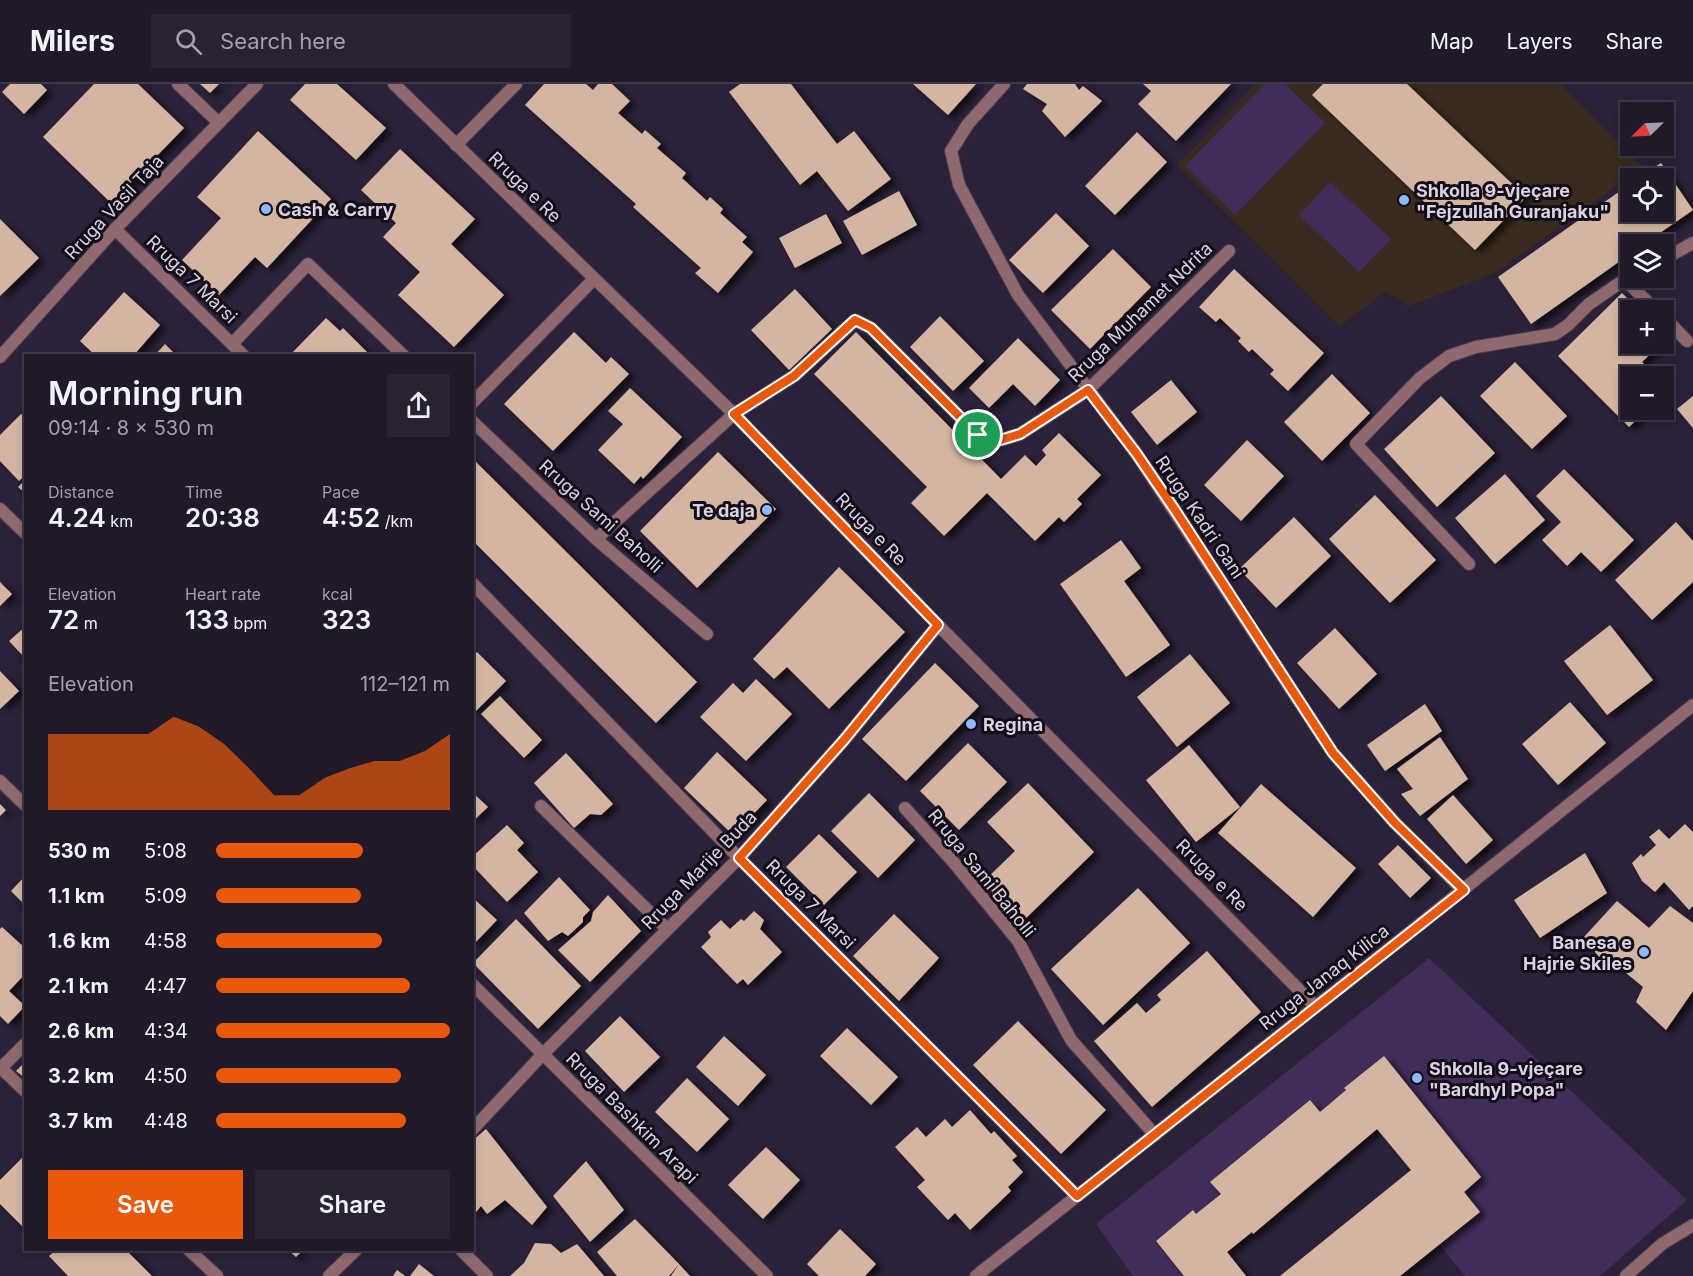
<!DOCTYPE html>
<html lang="en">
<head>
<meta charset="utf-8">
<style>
	:root { --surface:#20192a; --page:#282232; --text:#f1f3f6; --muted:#a2a0a8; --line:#3d3847; --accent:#ea580c }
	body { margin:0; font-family:Inter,sans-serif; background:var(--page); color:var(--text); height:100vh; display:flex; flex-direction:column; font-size:22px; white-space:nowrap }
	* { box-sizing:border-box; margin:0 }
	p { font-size:20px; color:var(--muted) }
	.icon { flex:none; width:33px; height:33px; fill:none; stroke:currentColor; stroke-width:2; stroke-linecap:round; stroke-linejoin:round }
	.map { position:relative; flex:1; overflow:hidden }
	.details { position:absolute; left:24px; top:270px; width:450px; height:897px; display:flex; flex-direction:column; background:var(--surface); border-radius:0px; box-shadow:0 3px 9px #0003,0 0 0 2px var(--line) }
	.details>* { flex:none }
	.needle { width:39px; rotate:246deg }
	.controls { position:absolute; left:1620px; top:18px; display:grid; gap:12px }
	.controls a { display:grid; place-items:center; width:54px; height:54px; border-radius:0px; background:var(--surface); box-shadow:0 3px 9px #0003,0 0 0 2px var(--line); font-size:30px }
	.pin { position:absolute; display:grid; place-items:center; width:51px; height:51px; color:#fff; margin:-26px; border:3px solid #fff; border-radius:50%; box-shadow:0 2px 6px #0007 }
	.round { display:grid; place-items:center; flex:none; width:63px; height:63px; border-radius:0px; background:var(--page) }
	.headline { display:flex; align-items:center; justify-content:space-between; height:102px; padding:0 24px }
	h1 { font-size:33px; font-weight:600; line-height:45px }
	.figures { display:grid; grid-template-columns:repeat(3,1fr); gap:9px; height:102px; padding:6px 24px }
	.figures div { display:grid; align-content:center }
	.figures b { font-size:26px; font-weight:600 }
	.figures small { font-size:16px; font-weight:400 }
	.figures p { font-size:16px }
	.chart { height:168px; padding:12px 24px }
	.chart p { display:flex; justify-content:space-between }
	.chart svg { width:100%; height:108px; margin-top:6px; fill:var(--accent); opacity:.7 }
	.action { display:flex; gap:12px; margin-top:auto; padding:12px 24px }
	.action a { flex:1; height:69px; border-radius:0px; background:var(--accent); color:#fff; font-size:24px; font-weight:600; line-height:69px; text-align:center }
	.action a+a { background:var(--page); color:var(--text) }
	ul { padding:0 24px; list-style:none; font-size:20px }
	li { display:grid; grid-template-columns:96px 72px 1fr; align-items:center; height:45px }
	li i { height:15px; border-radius:8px; background:var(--accent) }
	header { display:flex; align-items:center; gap:36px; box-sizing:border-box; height:84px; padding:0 30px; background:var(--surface); border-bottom:2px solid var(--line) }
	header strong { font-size:28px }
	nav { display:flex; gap:33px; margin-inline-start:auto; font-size:21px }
	.search { width:420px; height:54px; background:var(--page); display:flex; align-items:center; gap:15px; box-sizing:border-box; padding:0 21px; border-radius:0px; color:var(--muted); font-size:22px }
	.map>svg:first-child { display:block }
	.education { fill:#392b1e }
	.green { fill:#422d5a }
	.building { fill:#d4b5a2; filter:url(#shadow) }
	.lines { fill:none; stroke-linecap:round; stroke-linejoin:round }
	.service-casing { stroke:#473d53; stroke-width:14 }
	.minor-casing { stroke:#473d53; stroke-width:14 }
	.tertiary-casing { stroke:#473d53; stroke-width:14 }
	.service { stroke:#8f696d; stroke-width:12 }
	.minor { stroke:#8f696d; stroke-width:12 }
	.tertiary { stroke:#8f696d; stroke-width:12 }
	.route-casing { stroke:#fff; stroke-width:12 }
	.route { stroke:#ea580c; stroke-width:8 }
	.poi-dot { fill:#8cb9fc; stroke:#120d18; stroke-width:2 }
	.labels { text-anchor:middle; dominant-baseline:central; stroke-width:6; stroke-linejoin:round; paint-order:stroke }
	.street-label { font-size:18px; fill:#d9d3e2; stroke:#120d18 }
	.poi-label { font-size:18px; font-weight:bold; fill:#d9d3e2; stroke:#120d18; text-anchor:start }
</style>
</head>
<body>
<header>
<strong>Milers</strong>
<div class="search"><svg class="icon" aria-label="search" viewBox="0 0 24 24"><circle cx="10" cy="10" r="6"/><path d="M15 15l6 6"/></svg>Search here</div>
<nav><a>Map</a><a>Layers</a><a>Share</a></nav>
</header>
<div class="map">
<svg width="1693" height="1192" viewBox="0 0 1693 1192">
	<defs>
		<filter id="shadow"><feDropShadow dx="6" dy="4" stdDeviation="3" flood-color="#0009"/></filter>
	</defs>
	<rect width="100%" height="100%" fill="#2b2138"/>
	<!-- education -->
	<path class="education" d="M 1256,0 L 1560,0 L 1643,83 L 1495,189 L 1409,222 L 1385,208 L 1340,242 L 1177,81 Z"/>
	<!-- green -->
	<path class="green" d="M 1265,0 L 1285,0 L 1325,39 L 1235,131 L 1185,82 Z
		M 1330,98 L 1391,155 L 1359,188 L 1299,131 Z
		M 1429,874 L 1687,1116 L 1600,1192 L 1465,1192 L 1440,1161 L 1480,1129 L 1464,1108 L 1482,1093 L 1384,972 L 1344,1004 L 1346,1006 L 1320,1027 L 1310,1016 L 1210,1098 L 1220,1110 L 1196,1130 L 1193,1126 L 1155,1157 L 1183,1192 L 1133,1192 L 1096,1140 Z"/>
	<!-- building -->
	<path class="building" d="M 10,0 L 41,0 L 47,6 L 24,30 L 2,8 Z
		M 94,0 L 138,0 L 184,44 L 111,119 L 43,53 Z
		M 200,0 L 219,0 L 210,9 Z
		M 305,0 L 337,0 L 386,44 L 356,76 L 290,16 Z
		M 544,0 L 586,0 L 593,6 L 598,0 L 612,0 L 630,17 L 618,29 L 642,50 L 645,46 L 661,60 L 657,64 L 686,89 L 682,94 L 707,117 L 710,113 L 723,125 L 720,129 L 747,153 L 742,158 L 753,168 L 718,209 L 695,189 L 701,184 L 633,123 L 636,120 L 525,21 Z
		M 740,0 L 791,0 L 837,60 L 854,47 L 891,95 L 848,127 L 817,87 L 800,101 L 729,8 Z
		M 913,0 L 976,0 L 948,31 Z
		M 1027,0 L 1075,0 L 1079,6 L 1083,2 L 1102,17 L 1065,53 L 1042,27 L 1047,20 L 1023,5 Z
		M 1143,0 L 1231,0 L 1176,57 L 1138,20 L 1151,7 Z
		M 1323,0 L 1407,0 L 1526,113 L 1475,166 L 1312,11 Z
		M 258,47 L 331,115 L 267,184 L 255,173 L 219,211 L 182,176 L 221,134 L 197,113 Z
		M 1137,48 L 1167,78 L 1115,131 L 1085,102 Z
		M 400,65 L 475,135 L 451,160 L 504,211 L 454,263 L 398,211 L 420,188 L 383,153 L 396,139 L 361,106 Z
		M 1661,79 L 1693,126 L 1644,160 L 1630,160 L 1630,170 L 1531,240 L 1498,193 L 1630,100 L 1630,128 L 1664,128 L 1664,94 L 1638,94 Z
		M 899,107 L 917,141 L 862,171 L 843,137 Z
		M 1056,129 L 1089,162 L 1043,209 L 1009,176 Z
		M 826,130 L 842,159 L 795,184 L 779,154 Z
		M 0,135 L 39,174 L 0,212 Z
		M 1113,165 L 1151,203 L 1090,265 L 1051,226 Z
		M 1234,185 L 1324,269 L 1288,307 L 1270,290 L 1274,286 L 1252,265 L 1249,268 L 1238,257 L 1241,254 L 1220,234 L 1216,238 L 1199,223 Z
		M 795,205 L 832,245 L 789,286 L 751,246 Z
		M 124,208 L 160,241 L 133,272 L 96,272 L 80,257 Z
		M 1622,209 L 1639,226 L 1630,226 L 1630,260 L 1661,260 L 1642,278 L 1656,292 L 1630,292 L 1630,326 L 1647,326 L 1629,343 L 1558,272 Z
		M 940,232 L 984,277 L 953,307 L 910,263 Z
		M 326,234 L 340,247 L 343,244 L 371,272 L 289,272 Z
		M 574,248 L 606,279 L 611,273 L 629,290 L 553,367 L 504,320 Z
		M 856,248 L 1001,395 L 1025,371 L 1036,382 L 1046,371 L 1042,366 L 1059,349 L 1101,391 L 1077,415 L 1082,420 L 1064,438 L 1059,433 L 1035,457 L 987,409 L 944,452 L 911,419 L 927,403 L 814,290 Z
		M 1018,254 L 1060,296 L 1035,322 L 1013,300 L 989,324 L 969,304 Z
		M 165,260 L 177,272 L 154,272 Z
		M 1515,278 L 1567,332 L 1532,365 L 1480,312 Z
		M 1332,290 L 1370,329 L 1322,377 L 1284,338 Z
		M 1171,296 L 1197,328 L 1157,361 L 1131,328 Z
		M 630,304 L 682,353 L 643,395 L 641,392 L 634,400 L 598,366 L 623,340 L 608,327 Z
		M 1441,312 L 1495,369 L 1437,423 L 1384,365 Z
		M 1693,312 L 1693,344 L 1677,325 Z
		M 21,330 L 26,334 L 26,390 L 19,397 L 0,377 L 0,351 Z
		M 1247,356 L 1284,392 L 1241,437 L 1204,401 Z
		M 718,368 L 776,425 L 697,504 L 640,447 Z
		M 472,374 L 697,598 L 656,639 L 472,456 Z
		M 1564,385 L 1634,456 L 1601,488 L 1581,468 L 1567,482 L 1542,456 L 1561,438 L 1536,412 Z
		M 1505,390 L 1545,436 L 1495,480 L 1455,434 Z
		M 26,395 L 26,410 L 18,403 Z
		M 1375,411 L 1436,476 L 1390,519 L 1329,455 Z
		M 1294,433 L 1331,472 L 1276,524 L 1239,485 Z
		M 1676,438 L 1693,457 L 1693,498 L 1652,536 L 1615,496 Z
		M 1121,456 L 1141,484 L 1124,497 L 1170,561 L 1126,593 L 1060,500 Z
		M 839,483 L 905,548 L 829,625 L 787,583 L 774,595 L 753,575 Z
		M 0,498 L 12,510 L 0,522 Z
		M 1610,541 L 1653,596 L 1607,631 L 1564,577 Z
		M 26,542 L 26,575 L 9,557 Z
		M 1335,544 L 1377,590 L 1339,625 L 1297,579 Z
		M 477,568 L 506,597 L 475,628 L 472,626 L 472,573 Z
		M 1190,570 L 1230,619 L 1177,663 L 1137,613 Z
		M 935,579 L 979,622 L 906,697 L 862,655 Z
		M 0,587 L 19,607 L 0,625 Z
		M 756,595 L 792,630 L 746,677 L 700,633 L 733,599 L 743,609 Z
		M 500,612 L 542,656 L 524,674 L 481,630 Z
		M 1570,618 L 1606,659 L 1558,701 L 1522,660 Z
		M 1425,620 L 1442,647 L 1385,687 L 1367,661 Z
		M 1440,653 L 1468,695 L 1420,732 L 1401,710 L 1413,705 L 1397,685 Z
		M 968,659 L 1007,698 L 959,746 L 920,707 Z
		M 1189,661 L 1240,723 L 1196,758 L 1146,696 Z
		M 717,668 L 767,716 L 733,751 L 684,704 Z
		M 566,669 L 613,720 L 601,731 L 590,730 L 574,744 L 534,699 Z
		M 1028,699 L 1094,768 L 1022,838 L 983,798 L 1015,767 L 987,738 Z
		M 1261,700 L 1356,784 L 1313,833 L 1218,749 Z
		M 472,708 L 488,723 L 472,738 Z
		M 869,709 L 915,756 L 878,794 L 831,747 Z
		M 1453,711 L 1493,756 L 1466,780 L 1427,735 Z
		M 0,720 L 6,726 L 0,732 Z
		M 1685,740 L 1693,748 L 1693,822 L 1689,826 L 1664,798 L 1655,808 L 1642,797 L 1632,779 L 1641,770 L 1643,773 L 1656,761 L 1649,753 L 1659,745 L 1669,755 Z
		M 507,741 L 524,759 L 517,766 L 538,788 L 507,818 L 472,781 L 472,773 Z
		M 819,750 L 857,788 L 824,821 L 786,783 Z
		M 1398,761 L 1431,794 L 1410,814 L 1378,780 Z
		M 1585,769 L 1607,809 L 1540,854 L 1514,816 Z
		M 26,791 L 26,822 L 11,807 Z
		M 559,793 L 590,826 L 583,833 L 583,838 L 568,852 L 562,848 L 548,857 L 524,829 Z
		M 1138,804 L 1190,859 L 1103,941 L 1051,885 Z
		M 608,811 L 641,847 L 590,898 L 558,866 L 591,837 L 593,828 Z
		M 472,813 L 497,836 L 472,862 Z
		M 1617,817 L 1649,844 L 1670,822 L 1693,839 L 1693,907 L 1666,946 L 1636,918 L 1643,903 L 1619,883 L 1607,882 L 1583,854 Z
		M 754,827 L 764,836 L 760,845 L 782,868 L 748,901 L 743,895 L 737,900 L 701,863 L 711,853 L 708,848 L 721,836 L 730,845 L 741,835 L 744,837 Z
		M 894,830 L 939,874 L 899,917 L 853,872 Z
		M 516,835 L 581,902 L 538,945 L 473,879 Z
		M 2,843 L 26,865 L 26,889 L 9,907 L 25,922 L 8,940 L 0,932 L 0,845 Z
		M 1207,867 L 1261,928 L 1152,1023 L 1094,957 L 1137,919 L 1146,929 L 1161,916 L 1157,911 Z
		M 620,932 L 660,973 L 624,1008 L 585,967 Z
		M 1018,937 L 1106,1026 L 1061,1070 L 973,981 Z
		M 847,944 L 898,993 L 871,1021 L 820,972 Z
		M 724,952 L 766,991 L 738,1022 L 696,983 Z
		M 1384,972 L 1481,1093 L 1464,1108 L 1480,1128 L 1400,1192 L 1280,1192 L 1411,1086 L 1377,1045 L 1253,1150 L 1252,1148 L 1227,1168 L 1246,1192 L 1184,1192 L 1156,1157 L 1193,1126 L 1196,1130 L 1221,1110 L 1210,1098 L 1310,1016 L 1320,1028 L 1346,1006 L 1344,1004 Z
		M 26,977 L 26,995 L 16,987 Z
		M 687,994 L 729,1035 L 697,1068 L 655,1028 Z
		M 970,1026 L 991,1050 L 994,1047 L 1017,1072 L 1012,1076 L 1023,1088 L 1008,1103 L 1011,1107 L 970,1146 L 955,1129 L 948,1136 L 917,1103 L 925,1096 L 895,1063 L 917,1043 L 926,1053 L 945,1035 L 952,1043 Z
		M 486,1045 L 547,1123 L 532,1141 L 505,1116 L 487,1130 L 481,1122 L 472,1133 L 472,1057 Z
		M 766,1063 L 800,1096 L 763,1135 L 728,1101 Z
		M 26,1070 L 26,1146 L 0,1120 L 0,1096 Z
		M 586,1077 L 624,1126 L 590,1158 L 553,1112 Z
		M 635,1135 L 679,1180 L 669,1192 L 617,1192 L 597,1168 Z
		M 840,1145 L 876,1180 L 865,1192 L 819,1192 L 807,1180 Z
		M 535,1159 L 551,1160 L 561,1169 L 577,1160 L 604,1192 L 510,1192 L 524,1179 Z
		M 56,1166 L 126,1166 L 152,1192 L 68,1192 L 49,1172 Z
		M 288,1166 L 303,1166 L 296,1173 Z
		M 419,1180 L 434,1192 L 410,1192 Z
		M 679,1180 L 690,1192 L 671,1192 Z
		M 397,1186 L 405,1192 L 393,1192 Z"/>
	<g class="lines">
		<!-- service casing -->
		<g class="service-casing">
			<path id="service" d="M 178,0 L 219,39
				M 456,61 L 516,0
				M 1624,195 L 1656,226
				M 1664,233 L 1687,257"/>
		</g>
		<!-- minor casing -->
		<g class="minor-casing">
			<path id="minor" d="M 1004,0 L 968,40 L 951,67 L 959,101 L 1018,211 L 1136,369 L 1333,669 L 1395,739 L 1463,806
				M 115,145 L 244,272
				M 1664,175 L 1693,159
				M 232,260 L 308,180 L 404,272
				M 0,273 L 115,145 L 257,0
				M 472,319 L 594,195
				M 472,337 L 596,455 L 707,550
				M 0,425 L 26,450
				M 596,455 L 734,330 L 794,292 L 855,236 L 871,244 L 978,351 L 997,357 L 1020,350 L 1088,306 L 1229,167
				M 1469,480 L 1356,360 L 1420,294 L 1449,272 L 1476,263 L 1555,250 L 1568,241 L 1589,220 L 1630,192
				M 472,499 L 739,774 L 1077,1112
				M 0,697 L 26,722
				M 541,722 L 667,845
				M 905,724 L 955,780 L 1018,857 L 1071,956 L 1155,1051
				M 472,900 L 767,1192
				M 0,983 L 26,1008
				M 0,985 L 26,959
				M 472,1046 L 542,971 L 739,774 L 844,656 L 938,541
				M 189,1166 L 217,1192
				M 461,1166 L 487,1192
				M 329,1192 L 356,1166
				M 1626,1192 L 1662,1160 L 1693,1141"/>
		</g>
		<!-- tertiary casing -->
		<g class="tertiary-casing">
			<path id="tertiary" d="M 394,0 L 734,330 L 938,541 L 1315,922
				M 976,1192 L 1414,845 L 1693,621"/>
		</g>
		<!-- service -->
		<use href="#service" class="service"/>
		<!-- minor -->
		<use href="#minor" class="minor"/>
		<!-- tertiary -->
		<use href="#tertiary" class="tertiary"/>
	</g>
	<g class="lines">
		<!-- route casing -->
		<g class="route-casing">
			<path id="route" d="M 855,236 L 871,244 L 978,351 L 997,357 L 1020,350 L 1088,306 L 1136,369 L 1175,426 L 1333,669 L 1395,739 L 1464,806 L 1077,1112 L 739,774 L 844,656 L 938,541 L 734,330 L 794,292 Z"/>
		</g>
		<!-- route -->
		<use href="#route" class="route"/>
	</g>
	<!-- markers -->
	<g class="poi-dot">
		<circle cx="1404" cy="116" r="6"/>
		<circle cx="266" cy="125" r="6"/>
		<circle cx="767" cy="426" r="6"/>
		<circle cx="971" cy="640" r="6"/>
		<circle cx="1644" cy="868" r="6"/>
		<circle cx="1417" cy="994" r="6"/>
	</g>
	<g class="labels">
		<!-- street labels -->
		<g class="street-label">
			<text transform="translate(525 103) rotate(44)">Rruga e Re</text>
			<text transform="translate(114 123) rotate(-47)">Rruga Vasil Taja</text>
			<text transform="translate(192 195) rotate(44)">Rruga 7 Marsi</text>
			<text transform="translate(1140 228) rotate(-44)">Rruga Muhamet Ndrita</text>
			<text transform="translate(601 432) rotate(42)">Rruga Sami Baholli</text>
			<text transform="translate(1200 433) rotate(56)">Rruga Kadri Gani</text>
			<text transform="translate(871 445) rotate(46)">Rruga e Re</text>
			<text transform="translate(699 786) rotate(-46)">Rruga Marije Buda</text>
			<text transform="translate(982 789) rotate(51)">Rruga Sami Baholli</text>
			<text transform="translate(1212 791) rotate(45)">Rruga e Re</text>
			<text transform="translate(811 820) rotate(45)">Rruga 7 Marsi</text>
			<text transform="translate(1324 893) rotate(-38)">Rruga Janaq Kilica</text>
			<text transform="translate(632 1034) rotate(45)">Rruga Bashkim Arapi</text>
		</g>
		<!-- poi labels -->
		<g class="poi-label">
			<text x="1416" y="106">Shkolla 9-vjeçare<tspan x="1416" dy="21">"Fejzullah Guranjaku"</tspan></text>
			<text x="278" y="125">Cash &amp; Carry</text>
			<text x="755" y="426" text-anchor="end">Te daja</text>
			<text x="983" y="640">Regina</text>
			<text x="1632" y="858" text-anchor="end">Banesa e<tspan x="1632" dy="21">Hajrie Skiles</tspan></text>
			<text x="1429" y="984">Shkolla 9-vjeçare<tspan x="1429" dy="21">"Bardhyl Popa"</tspan></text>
		</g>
	</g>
</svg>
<div class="controls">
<a><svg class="needle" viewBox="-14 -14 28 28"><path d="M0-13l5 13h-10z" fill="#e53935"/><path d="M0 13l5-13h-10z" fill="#a2a0a8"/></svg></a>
<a><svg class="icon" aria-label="locate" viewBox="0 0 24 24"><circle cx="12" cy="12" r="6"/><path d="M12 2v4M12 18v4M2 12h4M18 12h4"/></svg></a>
<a><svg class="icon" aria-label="layers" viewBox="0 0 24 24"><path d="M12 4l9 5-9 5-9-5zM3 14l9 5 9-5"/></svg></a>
<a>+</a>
<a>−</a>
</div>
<div class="pin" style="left:978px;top:351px;background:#1e9e55"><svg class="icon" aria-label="arrive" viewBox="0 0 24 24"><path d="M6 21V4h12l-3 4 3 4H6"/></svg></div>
<section class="details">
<div class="headline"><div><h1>Morning run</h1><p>09:14 · 8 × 530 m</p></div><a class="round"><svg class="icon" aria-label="share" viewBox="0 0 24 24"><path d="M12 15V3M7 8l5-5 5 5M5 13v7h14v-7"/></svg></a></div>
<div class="figures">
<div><p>Distance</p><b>4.24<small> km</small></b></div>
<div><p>Time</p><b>20:38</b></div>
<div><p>Pace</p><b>4:52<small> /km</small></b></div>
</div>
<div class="figures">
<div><p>Elevation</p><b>72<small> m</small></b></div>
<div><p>Heart rate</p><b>133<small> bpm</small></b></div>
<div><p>kcal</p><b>323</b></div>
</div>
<div class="chart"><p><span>Elevation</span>112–121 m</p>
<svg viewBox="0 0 160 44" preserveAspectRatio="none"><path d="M0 44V13L10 13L20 13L30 13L40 13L50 6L60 10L70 17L80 27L90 38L100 38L110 31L120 27L130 24L140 24L150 20L160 13V44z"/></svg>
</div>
<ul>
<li><b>530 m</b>5:08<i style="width:63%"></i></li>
<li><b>1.1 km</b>5:09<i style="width:62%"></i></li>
<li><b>1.6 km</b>4:58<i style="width:71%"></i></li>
<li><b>2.1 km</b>4:47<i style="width:83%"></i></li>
<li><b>2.6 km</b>4:34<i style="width:100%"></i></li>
<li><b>3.2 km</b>4:50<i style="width:79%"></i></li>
<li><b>3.7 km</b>4:48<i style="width:81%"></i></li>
</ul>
<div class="action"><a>Save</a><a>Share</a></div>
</section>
</div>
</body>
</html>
